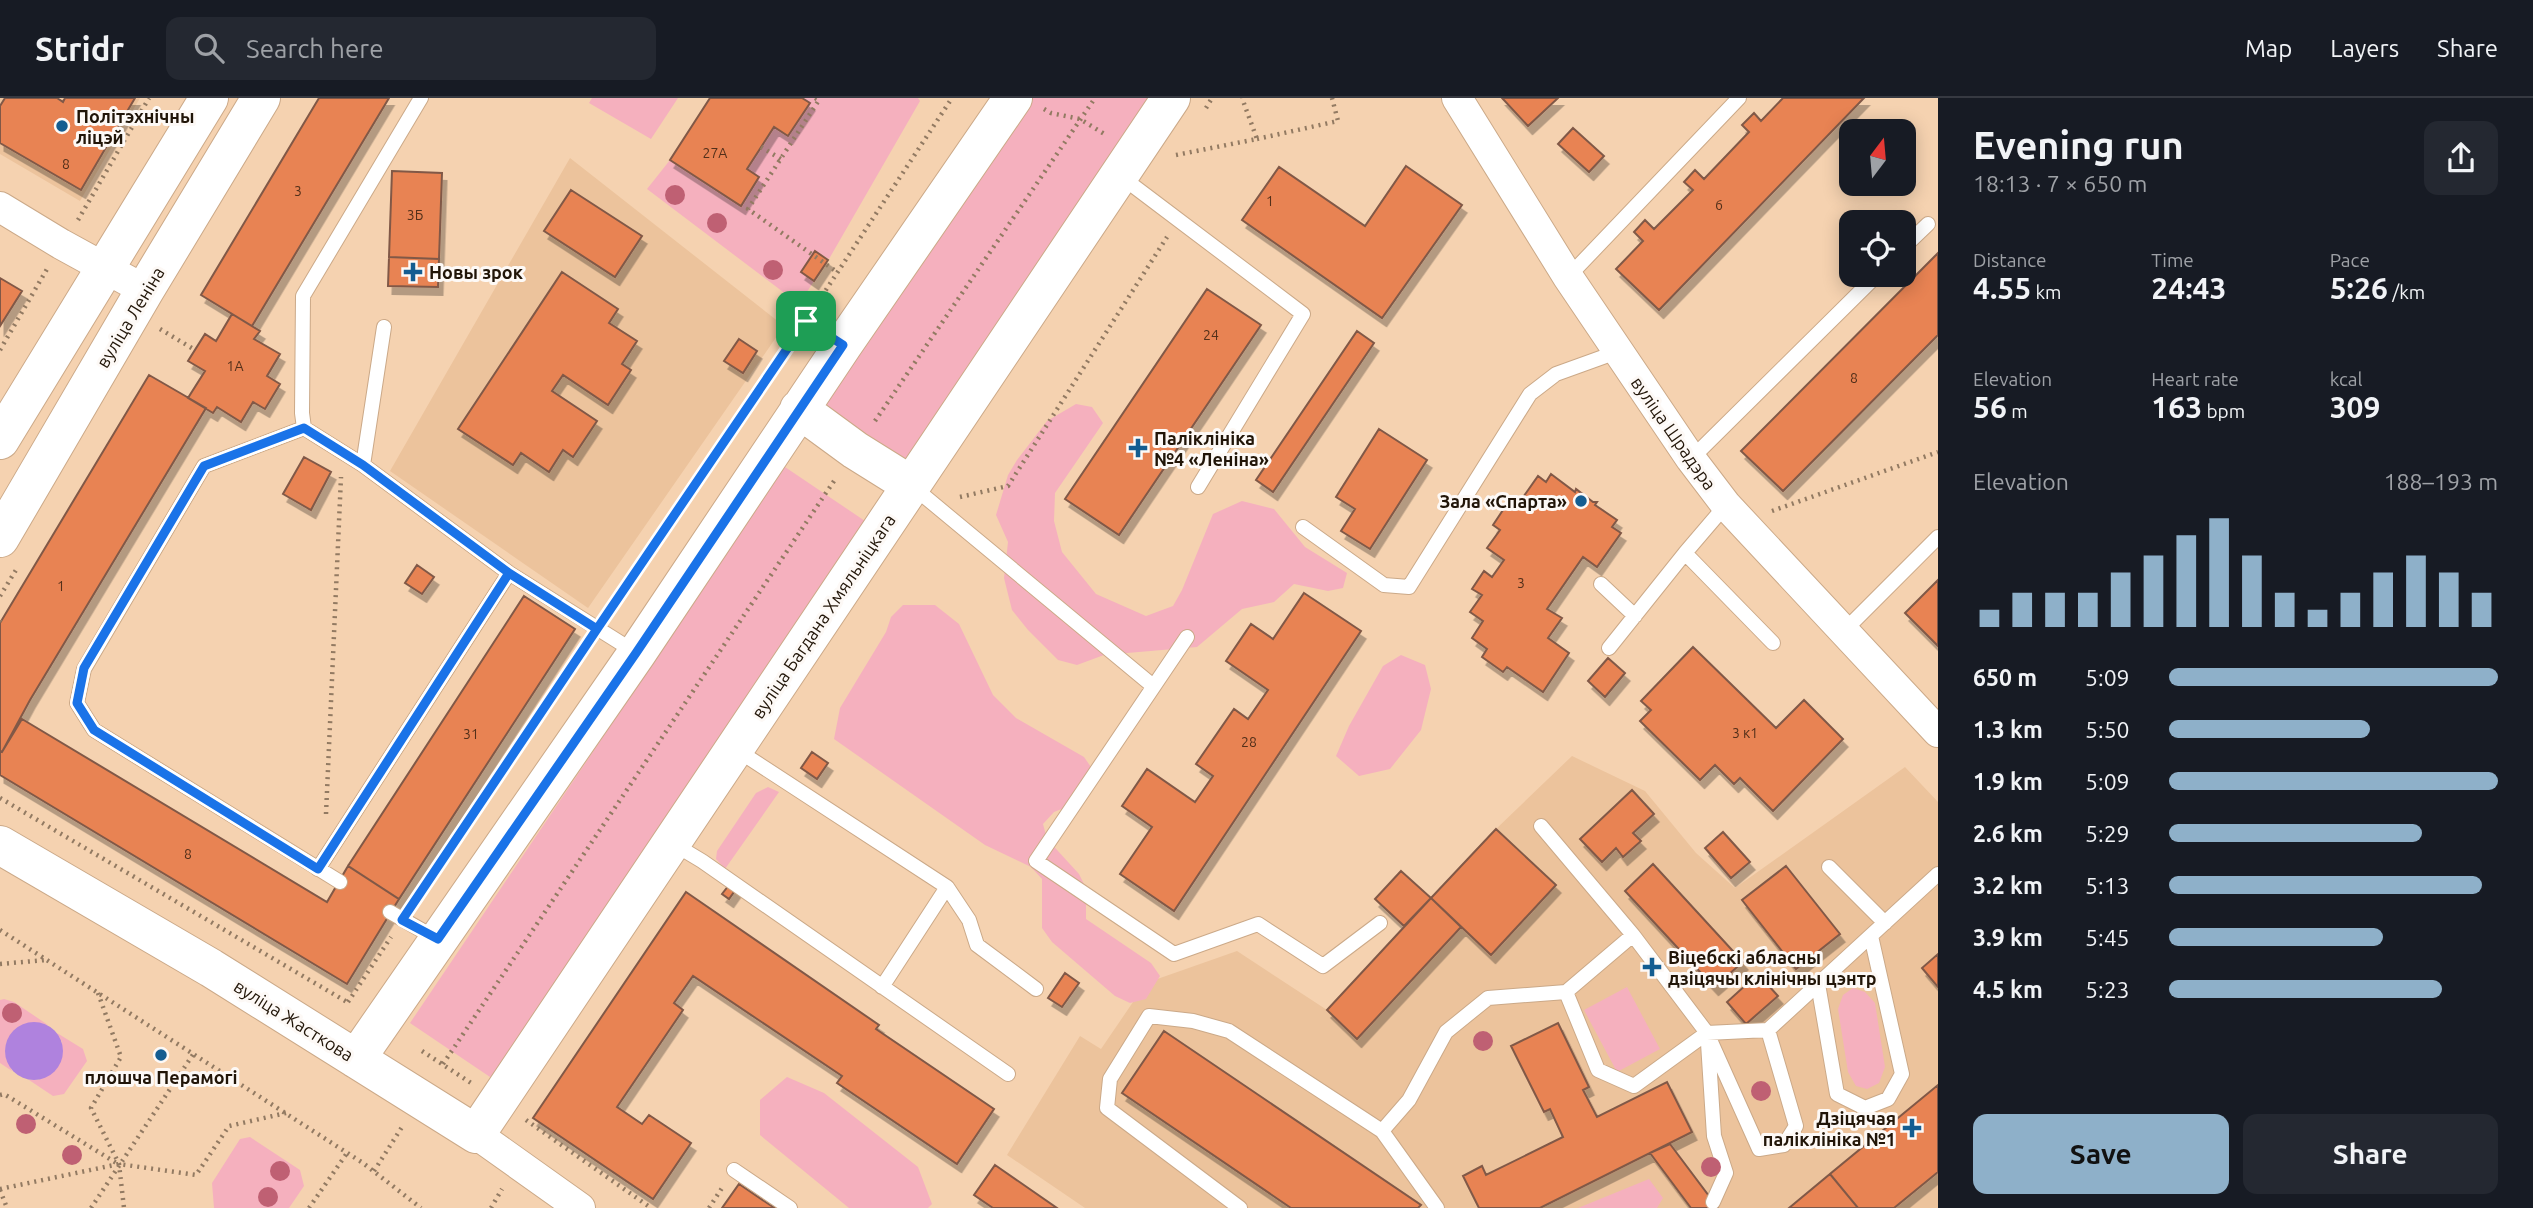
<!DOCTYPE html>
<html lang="en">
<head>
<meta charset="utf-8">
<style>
	:root { --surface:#171b24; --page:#242831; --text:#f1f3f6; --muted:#9ea1a6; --line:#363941; --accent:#8eb0c9 }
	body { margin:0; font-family:Ubuntu,sans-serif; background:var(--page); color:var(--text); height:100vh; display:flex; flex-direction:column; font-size:26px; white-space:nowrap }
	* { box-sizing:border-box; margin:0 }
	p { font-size:23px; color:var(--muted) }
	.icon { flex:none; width:38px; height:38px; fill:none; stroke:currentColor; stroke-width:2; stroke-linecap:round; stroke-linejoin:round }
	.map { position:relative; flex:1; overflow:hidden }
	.side { display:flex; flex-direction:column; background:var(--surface); width:595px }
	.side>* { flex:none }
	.needle { width:46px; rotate:16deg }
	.controls { position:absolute; left:1839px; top:21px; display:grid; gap:14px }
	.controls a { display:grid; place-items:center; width:77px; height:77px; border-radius:14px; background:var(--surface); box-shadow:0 4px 18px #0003; font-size:35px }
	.pin { position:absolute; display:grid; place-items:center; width:60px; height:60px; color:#fff; margin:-30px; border-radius:14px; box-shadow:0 4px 10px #0006 }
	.round { display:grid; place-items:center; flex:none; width:74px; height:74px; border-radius:14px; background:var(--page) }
	.overview { display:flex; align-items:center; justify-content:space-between; height:119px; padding:0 35px }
	h1 { font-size:38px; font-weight:700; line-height:52px }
	.figures { display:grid; grid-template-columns:repeat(3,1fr); gap:10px; height:119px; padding:7px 35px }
	.figures div { display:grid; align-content:center }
	.figures b { font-size:30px; font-weight:700 }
	.figures small { font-size:19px; font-weight:400 }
	.figures p { font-size:19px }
	.chart { height:196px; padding:14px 35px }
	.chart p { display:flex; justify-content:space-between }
	.chart svg { width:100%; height:126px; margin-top:7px; stroke:var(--accent); stroke-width:6 }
	.cta { display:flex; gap:14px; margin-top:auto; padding:14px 35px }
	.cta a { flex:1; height:80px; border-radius:14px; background:var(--accent); color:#111; font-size:28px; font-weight:700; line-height:80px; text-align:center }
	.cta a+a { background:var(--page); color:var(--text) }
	ul { padding:0 35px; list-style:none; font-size:23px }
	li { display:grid; grid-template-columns:112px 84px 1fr; align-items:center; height:52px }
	li i { height:18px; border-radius:9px; background:var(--accent) }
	header { display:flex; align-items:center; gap:42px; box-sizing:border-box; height:98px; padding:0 35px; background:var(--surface); border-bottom:2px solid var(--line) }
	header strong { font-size:33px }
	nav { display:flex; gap:38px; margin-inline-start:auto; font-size:24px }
	.search { width:490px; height:63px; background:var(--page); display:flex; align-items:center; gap:18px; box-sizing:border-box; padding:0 24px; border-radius:14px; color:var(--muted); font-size:26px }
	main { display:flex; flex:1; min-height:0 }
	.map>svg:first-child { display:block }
	.built { fill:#ecc39c }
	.green { fill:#f5b0be }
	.water { fill:#af82de }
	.building { fill:#e88352; stroke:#815947; stroke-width:2; filter:url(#shadow) }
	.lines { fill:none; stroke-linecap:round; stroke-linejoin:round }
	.lane-casing { stroke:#cba988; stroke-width:16 }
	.street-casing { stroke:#cba988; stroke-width:32 }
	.secondary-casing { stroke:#cba988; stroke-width:40 }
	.primary-casing { stroke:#cba988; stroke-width:40 }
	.path { stroke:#927a62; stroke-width:4.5; stroke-dasharray:2 5; stroke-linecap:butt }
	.lane { stroke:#fff; stroke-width:14 }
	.street { stroke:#fff; stroke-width:30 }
	.secondary { stroke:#fff; stroke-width:38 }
	.primary { stroke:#fff; stroke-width:38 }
	.tree { fill:#bf6073 }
	.route-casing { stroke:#fff; stroke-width:14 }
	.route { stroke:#1a73e8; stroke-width:9 }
	.poi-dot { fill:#145d91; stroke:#fdf9f6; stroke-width:2.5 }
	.labels { text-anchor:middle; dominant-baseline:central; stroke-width:6; stroke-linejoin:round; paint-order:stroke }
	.number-label { font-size:14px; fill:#53301a }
	.poi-label { font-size:18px; font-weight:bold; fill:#211508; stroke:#fdf9f6; text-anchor:start }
	.street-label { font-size:18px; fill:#211508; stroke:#fdf9f6 }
</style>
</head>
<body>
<header>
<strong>Stridr</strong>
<div class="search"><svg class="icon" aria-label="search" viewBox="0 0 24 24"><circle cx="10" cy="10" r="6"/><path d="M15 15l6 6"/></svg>Search here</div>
<nav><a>Map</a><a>Layers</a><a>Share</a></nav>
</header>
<main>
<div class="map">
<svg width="1938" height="1110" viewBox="0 0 1938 1110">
	<defs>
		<filter id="shadow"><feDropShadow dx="4.5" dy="8" stdDeviation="0" flood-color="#0004"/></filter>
	</defs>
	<rect width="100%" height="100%" fill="#f5d2b0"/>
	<!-- built -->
	<path class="built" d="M 0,0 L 140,0 L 80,103 L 0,56 Z
		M 570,60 L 784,228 L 588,510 L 390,373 Z
		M 1572,658 L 1645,693 L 1696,755 L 1735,790 L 1905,669 L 1938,704 L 1938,1110 L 1085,1110 L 1007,1057 L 1080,938 L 1101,951 L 1146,885 L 1237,853 L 1327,912 L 1496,731 Z"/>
	<!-- green -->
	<path class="green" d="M 592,0 L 678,0 L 651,41 L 589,5 Z
		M 802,0 L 918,0 L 920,3 L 829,161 L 815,153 L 801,174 L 814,183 L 799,206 L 647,91 L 670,62 L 741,107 L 759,79 L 747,71 L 774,29 L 788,38 L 809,5 Z
		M 1030,0 L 1150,0 L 908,362 L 820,307 Z
		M 1076,306 L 1092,309 L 1103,325 L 1055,395 L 1054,423 L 1062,454 L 1096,496 L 1146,518 L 1173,508 L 1182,492 L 1213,416 L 1242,403 L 1274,411 L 1305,449 L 1347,475 L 1343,490 L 1328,493 L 1294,486 L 1274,504 L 1242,511 L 1197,549 L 1104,557 L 1077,567 L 1058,562 L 1028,532 L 1012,512 L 1004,480 L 1008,444 L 996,417 L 1008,377 L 1017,362 L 1047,323 Z
		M 785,369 L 868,425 L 493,981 L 410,925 Z
		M 903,507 L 935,507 L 959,526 L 993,597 L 1016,620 L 1084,659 L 1093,672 L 1084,702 L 1054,714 L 1043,726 L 1047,741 L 1079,776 L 1086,790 L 1086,821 L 1151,865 L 1160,878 L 1146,901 L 1130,905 L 1115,898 L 1052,844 L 1042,830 L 1042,781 L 1031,769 L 985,747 L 834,641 L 840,610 L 886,534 L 891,519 Z
		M 1401,557 L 1425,567 L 1431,591 L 1421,632 L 1390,671 L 1359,678 L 1336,658 L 1349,628 L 1383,568 Z
		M 768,689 L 779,694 L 725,771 L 716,761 L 717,753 L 756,695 Z
		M 1627,889 L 1660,951 L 1617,974 L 1584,912 Z
		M 1853,890 L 1865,894 L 1875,905 L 1885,969 L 1879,985 L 1867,991 L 1856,988 L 1848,974 L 1838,911 L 1843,897 Z
		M 4,901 L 14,904 L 48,927 C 15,917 0,944 12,973 L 0,965 L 0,902 Z
		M 57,935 L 83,951 L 87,963 L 64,996 L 53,998 L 29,982 L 39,982 L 62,944 Z
		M 787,979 L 824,995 L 918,1069 L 932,1106 L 928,1110 L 849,1110 L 760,1037 L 760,1002 Z
		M 250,1039 L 300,1072 L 304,1088 L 289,1110 L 214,1110 L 212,1085 L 240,1041 Z
		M 1649,1081 L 1663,1100 L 1657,1110 L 1578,1110 Z"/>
	<!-- water -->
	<path class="water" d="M5 953a29 29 0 1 1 58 0a29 29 0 1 1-58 0Z"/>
	<!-- building -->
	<path class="building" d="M 5,0 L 57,0 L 63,4 L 65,0 L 135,0 L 81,92 L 0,45 L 0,8 Z
		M 319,0 L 389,0 L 252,228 L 201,197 Z
		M 710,0 L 802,0 L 810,5 L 788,38 L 774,29 L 747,71 L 759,79 L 741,108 L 670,62 Z
		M 1502,0 L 1558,0 L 1528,28 Z
		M 1783,0 L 1864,0 L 1659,212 L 1616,171 L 1643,143 L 1634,134 L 1645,122 L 1654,131 L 1693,92 L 1684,84 L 1695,72 L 1704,81 L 1749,34 L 1742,27 L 1754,15 L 1761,23 Z
		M 1573,30 L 1604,58 L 1589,74 L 1558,46 Z
		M 1406,68 L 1462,107 L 1382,220 L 1242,122 L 1279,69 L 1365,128 Z
		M 392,73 L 442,75 L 439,161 L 389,159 Z
		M 571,92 L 642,138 L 615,179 L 544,133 Z
		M 815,153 L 828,162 L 814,183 L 801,174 Z
		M 1938,155 L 1938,237 L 1783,393 L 1741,353 Z
		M 389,159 L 439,161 L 438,189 L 388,188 Z
		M 562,174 L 618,211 L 609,225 L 637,243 L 622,266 L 631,272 L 608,307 L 563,277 L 552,293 L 597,323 L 573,359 L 563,352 L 549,374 L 521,355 L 513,367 L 458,331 Z
		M 0,180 L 22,193 L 0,228 Z
		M 1207,191 L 1261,227 L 1119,437 L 1065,401 Z
		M 232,216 L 260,233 L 254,241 L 280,256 L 267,278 L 280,286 L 265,311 L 253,304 L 241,324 L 217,309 L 213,315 L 188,300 L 205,273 L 188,263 L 205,236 L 216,243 Z
		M 1357,233 L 1374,245 L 1273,394 L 1256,382 Z
		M 739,241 L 757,253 L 743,275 L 724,263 Z
		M 149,277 L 206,310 L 30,602 L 2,654 L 0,653 L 0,525 Z
		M 1379,331 L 1427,362 L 1370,451 L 1341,433 L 1355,411 L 1336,399 Z
		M 304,359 L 331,374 L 311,412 L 283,396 Z
		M 1551,376 L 1575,394 L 1576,391 L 1593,404 L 1597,404 L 1595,407 L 1617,422 L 1612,429 L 1621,435 L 1597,469 L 1583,459 L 1547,511 L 1562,520 L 1548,540 L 1569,555 L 1543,594 L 1507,569 L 1503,574 L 1482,559 L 1487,551 L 1472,540 L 1483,523 L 1470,514 L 1482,497 L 1472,491 L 1484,473 L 1492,479 L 1504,462 L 1487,450 L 1500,432 L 1493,427 L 1511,400 L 1519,405 L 1538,378 L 1546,384 Z
		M 417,467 L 434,479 L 422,496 L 405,485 Z
		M 1938,482 L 1938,548 L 1905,515 Z
		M 1304,495 L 1361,533 L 1174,813 L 1120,776 L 1152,729 L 1122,708 L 1147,671 L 1195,704 L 1213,678 L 1196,666 L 1234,611 L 1248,621 L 1268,592 L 1226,563 L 1251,526 L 1273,541 Z
		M 524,498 L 575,531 L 399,801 L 348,768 Z
		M 1693,549 L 1776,630 L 1804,602 L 1843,641 L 1773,713 L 1740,680 L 1734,686 L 1715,667 L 1700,682 L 1640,623 L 1651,612 L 1641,603 Z
		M 1608,560 L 1625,575 L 1605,599 L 1588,583 Z
		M 22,621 L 327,804 L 348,768 L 399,801 L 347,886 L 0,677 L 0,653 L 2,654 Z
		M 812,654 L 828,665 L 817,681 L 801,670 Z
		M 1632,692 L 1654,716 L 1633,735 L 1641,743 L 1623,759 L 1616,750 L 1602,764 L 1580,741 Z
		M 1496,731 L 1556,787 L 1491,857 L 1431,800 Z
		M 1723,734 L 1750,764 L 1731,780 L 1705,750 Z
		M 1653,766 L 1743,864 L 1714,889 L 1625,793 Z
		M 1786,768 L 1840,836 L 1796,871 L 1742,802 Z
		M 1401,773 L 1431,800 L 1404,828 L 1375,801 Z
		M 729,787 L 736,791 L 729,801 L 722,796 Z
		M 686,794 L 879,927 L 876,931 L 994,1011 L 957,1066 L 837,985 L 842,978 L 693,878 L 674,905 L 683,912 L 617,1009 L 642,1026 L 649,1017 L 691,1045 L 653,1101 L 533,1020 Z
		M 1431,800 L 1461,829 L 1357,941 L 1327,912 Z
		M 1938,856 L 1938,889 L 1922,870 Z
		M 1065,875 L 1079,885 L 1062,909 L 1048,900 Z
		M 1758,876 L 1778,898 L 1746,926 L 1727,904 Z
		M 1558,925 L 1589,989 L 1583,992 L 1597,1019 L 1667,984 L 1692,1034 L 1540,1110 L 1479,1110 L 1463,1078 L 1482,1068 L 1486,1077 L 1563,1039 L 1550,1011 L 1544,1014 L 1511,948 Z
		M 1164,933 L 1421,1107 L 1418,1110 L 1291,1110 L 1122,995 Z
		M 1938,987 L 1938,1074 L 1894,1110 L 1858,1110 L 1830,1076 Z
		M 1670,1046 L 1718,1110 L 1691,1110 L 1650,1055 Z
		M 995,1067 L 1057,1110 L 993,1110 L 974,1097 Z
		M 1830,1076 L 1858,1110 L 1789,1110 Z
		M 739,1086 L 770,1107 L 775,1110 L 722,1110 Z"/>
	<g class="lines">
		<!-- lane casing -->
		<g class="lane-casing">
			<path id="lane" d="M 421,0 L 303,198 L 302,315 L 304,330 L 363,367 L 509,475 L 635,554
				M 1119,77 L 1303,216 L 1198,389
				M 1904,149 L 1928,126
				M 1568,179 L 1739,0
				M 793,214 L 842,246
				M 304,330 L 204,368 L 84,571 L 77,605 L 94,632 L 340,784
				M 1691,361 L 1877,177
				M 363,367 L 384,229
				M 912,388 L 1153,588
				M 1303,429 L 1384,487 L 1409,489 L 1530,296 L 1556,276 L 1617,254
				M 1685,455 L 1773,545
				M 1601,486 L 1635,518
				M 1844,533 L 1938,439
				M 1187,539 L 1036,763 L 1174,856 L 1258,826 L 1323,868 L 1380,825
				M 1609,550 L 1685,455 L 1726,407
				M 737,652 L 947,789 L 969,822 L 977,847 L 1036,891
				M 1541,728 L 1633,837 L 1707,935 L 1768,932 L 1938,776
				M 672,745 L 702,763 L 1008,976
				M 1829,769 L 1885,825
				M 318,771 L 509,475
				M 390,814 L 437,841
				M 1818,886 L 1837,996 L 1865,1010 L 1888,1001 L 1902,976 L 1871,838
				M 882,889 L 947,789
				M 1566,894 L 1598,972 L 1634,988 L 1707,935
				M 1707,935 L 1759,1051 L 1784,1047 L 1796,1028 L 1768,932
				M 1708,945 L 1714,1038 L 1726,1075 L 1713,1104
				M 1382,1033 L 1409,1002 L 1446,934 L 1488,900 L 1566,894 L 1633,837
				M 734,1072 L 790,1110
				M 1240,1110 L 1107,1010 L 1110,981 L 1149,918 L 1193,923 L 1229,933 L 1382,1033 L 1437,1110"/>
		</g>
		<!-- street casing -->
		<g class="street-casing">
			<path id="street" d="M 1457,0 L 1568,179 L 1691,361 L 1726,407 L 1938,634
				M 0,109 L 61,146 L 145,192
				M 476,1036 L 580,1110"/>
		</g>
		<!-- secondary casing -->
		<g class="secondary-casing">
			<path id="secondary" d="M 799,311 L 855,352 L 911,387
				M 0,747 L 211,870 L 476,1036 L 1171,0
				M 356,961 L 637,555 L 843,247 L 1013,0"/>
		</g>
		<!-- primary casing -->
		<g class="primary-casing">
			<path id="primary" d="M 0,342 L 209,0
				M 0,440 L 145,192 L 261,0"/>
		</g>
		<!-- path -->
		<path class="path" d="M 815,0 L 819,2 L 748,111 L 837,174
			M 1206,10 L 1212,0
			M 1044,11 L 1051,15 L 1080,21 L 1106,37
			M 1257,41 L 1338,23 L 1332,0
			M 761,49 L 781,61
			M 1176,57 L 1257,41 L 1242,0
			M 78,122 L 149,0
			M 818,204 L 952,0
			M 160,231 L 195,252
			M 0,252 L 47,171
			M 875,323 L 1095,0
			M 960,399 L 1008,388 L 1167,139
			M 1772,413 L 1938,354
			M 0,498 L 16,472
			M 610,512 L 794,241
			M 0,523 L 1,524
			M 0,700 L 347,904
			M 326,716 L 341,379
			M 415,802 L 586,548
			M 0,832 L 363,1065 L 421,1110
			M 0,866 L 46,862
			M 98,895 L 121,959 L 91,1010 L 119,1066 L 124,1110
			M 348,904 L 391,839
			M 422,953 L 471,985
			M 443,966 L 836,380
			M 0,997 L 4,996 L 118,1066
			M 526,1022 L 651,1110
			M 374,1073 L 402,1029
			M 0,1091 L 119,1066 L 196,1077 L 229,1028 L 286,1015
			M 0,1092 L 7,1110
			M 91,1110 L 194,955
			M 309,1110 L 347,1055
			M 491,1110 L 502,1091
			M 709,1110 L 722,1090"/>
		<!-- lane -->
		<use href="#lane" class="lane"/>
		<!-- street -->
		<use href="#street" class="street"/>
		<!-- secondary -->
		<use href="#secondary" class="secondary"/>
		<!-- primary -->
		<use href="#primary" class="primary"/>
	</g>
	<!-- trees -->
	<g class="tree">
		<circle cx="675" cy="97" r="10"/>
		<circle cx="717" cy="125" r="10"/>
		<circle cx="773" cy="172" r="10"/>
		<circle cx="12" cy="915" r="10"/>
		<circle cx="1483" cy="943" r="10"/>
		<circle cx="1761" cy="993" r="10"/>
		<circle cx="26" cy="1026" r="10"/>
		<circle cx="72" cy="1057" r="10"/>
		<circle cx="1711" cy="1069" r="10"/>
		<circle cx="280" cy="1073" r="10"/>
		<circle cx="268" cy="1099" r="10"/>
	</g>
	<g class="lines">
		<!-- route casing -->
		<g class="route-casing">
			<path id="route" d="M 806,223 L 597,531 L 509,475 L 363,367 L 304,330 L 204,368 L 84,570 L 77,605 L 94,632 L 318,771 L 509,475 L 597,531 L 402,822 L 438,841 L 636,555 L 843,247 L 806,223"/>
		</g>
		<!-- route -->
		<use href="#route" class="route"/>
	</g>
	<!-- markers -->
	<g class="poi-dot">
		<circle cx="62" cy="28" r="7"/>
		<path d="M409.5 163.5h7v7h7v7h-7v7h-7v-7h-7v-7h7z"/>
		<path d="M1134.5 339.5h7v7h7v7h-7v7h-7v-7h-7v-7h7z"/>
		<circle cx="1581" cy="403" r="7"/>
		<path d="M1648.5 858.5h7v7h7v7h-7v7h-7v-7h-7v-7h7z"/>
		<circle cx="161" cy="957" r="7"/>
		<path d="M1908.5 1019.5h7v7h7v7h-7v7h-7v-7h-7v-7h7z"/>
	</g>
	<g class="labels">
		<!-- number labels -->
		<g class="number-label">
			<text x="715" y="55">27А</text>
			<text x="66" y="66">8</text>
			<text x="298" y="93">3</text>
			<text x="1270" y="103">1</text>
			<text x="1719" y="107">6</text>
			<text x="415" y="117">3Б</text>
			<text x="1211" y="237">24</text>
			<text x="235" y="268">1А</text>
			<text x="1854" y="280">8</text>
			<text x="1521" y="485">3</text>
			<text x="61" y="488">1</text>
			<text x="1745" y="635">3 к1</text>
			<text x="471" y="636">31</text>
			<text x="1249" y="644">28</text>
			<text x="188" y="756">8</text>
		</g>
		<!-- poi labels -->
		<g class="poi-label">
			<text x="76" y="18">Політэхнічны<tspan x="76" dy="21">ліцэй</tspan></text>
			<text x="429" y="174">Новы зрок</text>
			<text x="1154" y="340">Паліклініка<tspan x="1154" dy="21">№4 «Леніна»</tspan></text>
			<text x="1567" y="403" text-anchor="end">Зала «Спарта»</text>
			<text x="1668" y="859">Віцебскі абласны<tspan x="1668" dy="21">дзіцячы клінічны цэнтр</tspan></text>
			<text x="161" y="979" text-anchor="middle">плошча Перамогі</text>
			<text x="1896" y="1020" text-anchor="end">Дзіцячая<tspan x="1896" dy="21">паліклініка №1</tspan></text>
		</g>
		<!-- street labels -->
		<g class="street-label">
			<text transform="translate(130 219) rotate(-59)">вуліца Леніна</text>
			<text transform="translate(1674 335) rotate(55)">вуліца Шрадэра</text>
			<text transform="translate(823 518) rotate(-56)">вуліца Багдана Хмяльніцкага</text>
			<text transform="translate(294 922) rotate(32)">вуліца Жасткова</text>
		</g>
	</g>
</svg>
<div class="controls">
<a><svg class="needle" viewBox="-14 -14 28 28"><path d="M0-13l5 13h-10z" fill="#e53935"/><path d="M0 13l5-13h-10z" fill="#9ea1a6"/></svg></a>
<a><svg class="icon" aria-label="locate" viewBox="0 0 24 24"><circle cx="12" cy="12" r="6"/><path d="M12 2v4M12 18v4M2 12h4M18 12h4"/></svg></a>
</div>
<div class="pin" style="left:806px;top:223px;background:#1e9e55"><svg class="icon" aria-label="arrive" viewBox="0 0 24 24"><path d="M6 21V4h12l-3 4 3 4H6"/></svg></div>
</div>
<section class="side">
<div class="overview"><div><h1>Evening run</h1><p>18:13 · 7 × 650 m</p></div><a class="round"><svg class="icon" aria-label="share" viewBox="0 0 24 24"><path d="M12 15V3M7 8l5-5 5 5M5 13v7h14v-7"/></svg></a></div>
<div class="figures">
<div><p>Distance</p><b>4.55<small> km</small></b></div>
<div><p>Time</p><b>24:43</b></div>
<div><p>Pace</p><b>5:26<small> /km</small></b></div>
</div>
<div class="figures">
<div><p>Elevation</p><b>56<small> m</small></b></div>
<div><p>Heart rate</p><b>163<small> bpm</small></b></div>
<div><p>kcal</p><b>309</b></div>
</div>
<div class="chart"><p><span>Elevation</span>188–193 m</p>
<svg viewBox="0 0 160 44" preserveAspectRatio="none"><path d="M5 44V38M15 44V32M25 44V32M35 44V32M45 44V25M55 44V19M65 44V12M75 44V6M85 44V19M95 44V32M105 44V38M115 44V32M125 44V25M135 44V19M145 44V25M155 44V32"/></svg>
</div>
<ul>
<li><b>650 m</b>5:09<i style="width:100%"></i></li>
<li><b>1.3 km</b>5:50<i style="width:61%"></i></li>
<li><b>1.9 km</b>5:09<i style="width:100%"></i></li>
<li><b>2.6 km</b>5:29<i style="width:77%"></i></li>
<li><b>3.2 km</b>5:13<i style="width:95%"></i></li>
<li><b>3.9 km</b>5:45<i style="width:65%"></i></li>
<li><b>4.5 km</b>5:23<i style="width:83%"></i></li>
</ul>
<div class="cta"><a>Save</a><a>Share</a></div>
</section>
</main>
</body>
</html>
